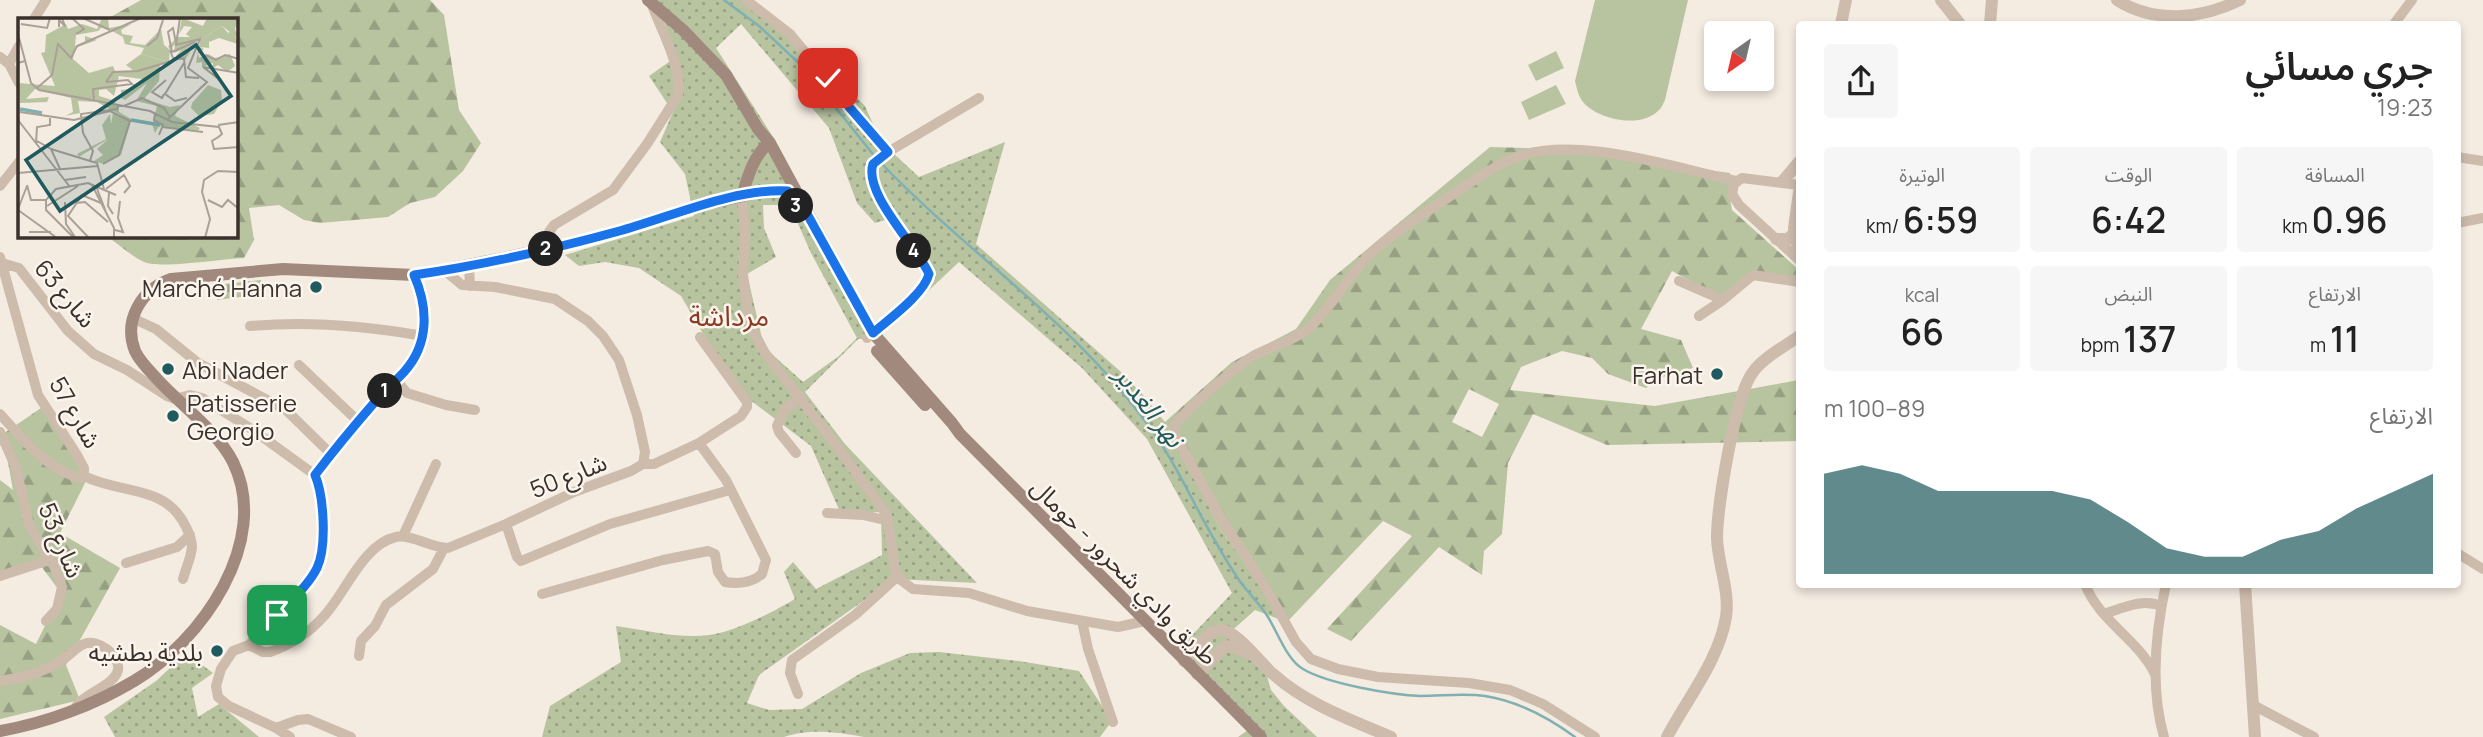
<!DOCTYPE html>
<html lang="ar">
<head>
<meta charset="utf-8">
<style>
	:root { --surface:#fff; --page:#f6f6f6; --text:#222; --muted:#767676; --accent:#1f5a5e }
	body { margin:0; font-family:Manrope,"Noto Sans Arabic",sans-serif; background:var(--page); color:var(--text); direction:rtl; height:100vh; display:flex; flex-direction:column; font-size:26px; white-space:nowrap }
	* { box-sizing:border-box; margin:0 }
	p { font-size:23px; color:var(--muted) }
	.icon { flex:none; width:38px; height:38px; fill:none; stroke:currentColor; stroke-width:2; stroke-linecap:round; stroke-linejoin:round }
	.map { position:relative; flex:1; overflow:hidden; direction:ltr }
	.panel { position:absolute; left:1796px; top:21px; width:665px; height:567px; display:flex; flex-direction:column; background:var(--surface); border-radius:7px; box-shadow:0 4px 10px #0003; direction:rtl }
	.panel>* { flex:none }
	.needle { width:46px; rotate:214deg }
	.tools { position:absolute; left:1704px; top:21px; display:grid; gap:14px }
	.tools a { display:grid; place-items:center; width:70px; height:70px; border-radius:7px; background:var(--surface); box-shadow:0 4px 10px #0003; font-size:35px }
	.pin { position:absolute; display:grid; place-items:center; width:60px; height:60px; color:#fff; margin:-30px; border-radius:14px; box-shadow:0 4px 10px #0006 }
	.km { position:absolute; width:35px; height:35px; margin:-18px; border-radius:50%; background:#222; color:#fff; font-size:19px; line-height:35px; text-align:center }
	.round { display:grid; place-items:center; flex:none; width:74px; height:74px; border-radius:7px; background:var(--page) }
	.overview { display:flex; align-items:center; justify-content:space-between; height:119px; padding:0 28px }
	h1 { font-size:38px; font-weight:600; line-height:52px }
	.metrics { display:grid; grid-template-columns:repeat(3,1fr); gap:10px; height:119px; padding:7px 28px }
	.metrics div { display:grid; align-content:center; border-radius:7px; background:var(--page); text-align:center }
	.metrics b { font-size:35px; font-weight:600 }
	.metrics small { font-size:19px; font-weight:400 }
	.metrics p { font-size:19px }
	.chart { height:196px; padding:14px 28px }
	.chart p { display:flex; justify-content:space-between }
	.chart svg { width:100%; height:126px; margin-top:7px; fill:var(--accent); opacity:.7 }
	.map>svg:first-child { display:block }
	.grass { fill:url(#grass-dots); fill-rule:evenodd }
	.forest { fill:url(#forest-firs); fill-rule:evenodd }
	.cemetery { fill:url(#cemetery-stones) }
	.green { fill:#b8c4a0 }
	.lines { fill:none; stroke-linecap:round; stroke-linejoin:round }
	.stream { stroke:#7fb0b2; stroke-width:2.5 }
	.minor { stroke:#cdbbac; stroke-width:10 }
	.tertiary { stroke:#cdbbac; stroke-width:12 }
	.secondary { stroke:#a18a7d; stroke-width:12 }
	.route-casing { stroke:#fff; stroke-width:14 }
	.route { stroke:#1a73e8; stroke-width:9 }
	.poi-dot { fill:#1f5a5e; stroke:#fbf5ee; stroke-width:2.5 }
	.labels { text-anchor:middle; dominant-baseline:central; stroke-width:5; stroke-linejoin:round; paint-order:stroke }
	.poi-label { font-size:24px; fill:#3b302b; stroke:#fbf5ee; text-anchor:end }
	.street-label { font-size:24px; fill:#3b302b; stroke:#fbf5ee }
	.water-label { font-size:26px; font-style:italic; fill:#1f5a5e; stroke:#fbf5ee }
	.quarter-label { font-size:28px; fill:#8c3b22; stroke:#fbf5ee }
	.inset-river { fill:none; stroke:#7fb0b2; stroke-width:3.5 }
	.inset-road { fill:none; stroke:#aaa098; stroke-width:2 }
	.view { fill:#1f5a5e; fill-opacity:0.15; stroke:#1f5a5e; stroke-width:3.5 }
	.inset-edge { fill:none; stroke:#3b302b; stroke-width:3.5 }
</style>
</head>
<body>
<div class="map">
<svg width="2483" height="737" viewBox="0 0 2483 737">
	<defs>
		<pattern id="grass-dots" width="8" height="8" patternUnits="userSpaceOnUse" patternTransform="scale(1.75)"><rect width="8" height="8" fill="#b8c4a0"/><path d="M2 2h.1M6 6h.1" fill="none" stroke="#97a083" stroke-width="1.8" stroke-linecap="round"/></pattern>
		<pattern id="forest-firs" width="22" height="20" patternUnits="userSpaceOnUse" patternTransform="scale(1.75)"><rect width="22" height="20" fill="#b8c4a0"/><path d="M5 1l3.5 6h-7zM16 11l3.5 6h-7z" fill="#97a083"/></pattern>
		<pattern id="cemetery-stones" width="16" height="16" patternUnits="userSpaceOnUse" patternTransform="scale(1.75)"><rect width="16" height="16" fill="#b8c4a0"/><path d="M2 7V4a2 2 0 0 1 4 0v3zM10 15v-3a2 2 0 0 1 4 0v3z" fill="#97a083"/></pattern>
	</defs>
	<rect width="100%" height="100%" fill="#f4ebe1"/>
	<!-- grass -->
	<path class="grass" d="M 657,0 L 750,0 L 790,31 L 865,106 L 881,142 L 919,177 L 1005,142 L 976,244 L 1121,372 L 1145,397 L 1165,422 L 1221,530 L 1287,622 L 1255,610 L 1227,635 L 1267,676 L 1271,690 L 1284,706 L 1317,737 L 1238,737 L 1248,730 L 1179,649 L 1232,593 L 1147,439 L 1082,368 L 959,262 L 878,338 L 858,339 L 805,392 L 845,444 L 977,583 L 894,579 L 759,675 L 747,703 L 769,710 L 802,709 L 861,673 L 910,653 L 939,652 L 1019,661 L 1079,671 L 1112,721 L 1100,737 L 864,737 C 839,732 808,728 784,737 L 542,737 L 550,706 L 621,662 L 616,626 C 645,630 679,639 709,635 C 735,632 773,612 795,599 L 784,572 L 793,562 L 816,589 L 882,555 L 881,512 L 841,514 L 811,446 L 746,397 L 712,349 L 681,296 L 639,268 L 605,262 L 579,266 L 565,255 L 694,216 L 685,174 L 660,142 L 673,112 L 649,76 L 676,57 ZM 741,24 L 829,128 L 857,203 L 875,223 L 885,220 L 922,265 L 927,280 L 873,327 L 775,140 L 716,48 ZM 763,205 L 784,205 L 795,217 L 811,253 L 857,338 L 839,356 L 803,382 L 764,347 L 747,274 L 776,257 L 764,228 Z
		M 186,653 L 213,673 L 192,688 L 198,717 L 219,704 L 259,737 L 115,737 L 104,717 L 156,681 Z"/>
	<!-- forest -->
	<path class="forest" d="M 141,0 L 430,0 L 444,15 L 459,110 L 481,143 L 463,171 L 435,197 L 410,203 L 388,217 L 320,223 L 304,220 L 279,205 L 249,208 L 254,240 L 244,258 C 222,259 161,269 144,262 C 133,257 122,247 112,240 L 111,236 L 236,236 L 236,19 L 107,19 Z
		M 1490,147 L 1619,151 L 1643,161 L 1730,173 L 1729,192 L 1732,210 L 1799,270 L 1799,275 L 1795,277 L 1754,272 L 1723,299 L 1672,271 L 1641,329 L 1681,340 L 1693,368 L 1657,379 L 1646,388 L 1608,374 L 1592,358 L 1562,351 L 1521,367 L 1510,390 L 1655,406 L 1799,380 L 1799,441 L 1607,445 L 1533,414 L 1508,463 L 1502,534 L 1484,551 L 1482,575 L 1439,547 L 1351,641 L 1327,629 L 1412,536 L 1383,521 L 1287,622 L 1221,530 L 1165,422 L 1232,362 L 1296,329 L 1330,280 ZM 1469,389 L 1499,404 L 1482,437 L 1452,422 Z
		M 41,408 L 89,475 L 60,533 L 120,568 L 66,665 L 80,700 L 0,719 L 0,625 L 36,644 L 61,593 L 41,566 L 0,573 L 0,480 L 13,490 L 3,434 Z"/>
	<!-- cemetery -->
	<path class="cemetery" d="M 261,280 L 263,294 L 217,300 L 215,285 Z"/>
	<!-- green -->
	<path class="green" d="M 1595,0 L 1688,0 L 1665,100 C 1663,104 1662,107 1659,110 C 1642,129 1598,120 1583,102 C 1578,95 1577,89 1575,81 Z
		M 1556,51 L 1564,68 L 1536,81 L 1528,65 Z
		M 1556,85 L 1566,104 L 1529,120 L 1521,102 Z"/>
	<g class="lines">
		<!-- stream -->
		<path class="stream" d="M 724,0 L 759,26 L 803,67 L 876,158
			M 881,163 C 973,259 1090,333 1163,447 C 1182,476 1196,509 1214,539 C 1222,553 1230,567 1239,580 C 1248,593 1260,604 1268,617 C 1278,633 1287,660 1303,669 C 1328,684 1393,695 1421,696 C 1442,696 1464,693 1485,696 C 1517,701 1549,718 1575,737"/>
		<!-- minor -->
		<path class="minor" d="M 746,0 L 790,34 L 888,152
			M 34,19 L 46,0
			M 2394,24 L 2412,0
			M 0,57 L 9,64 L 19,83
			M 9,64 L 19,46
			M 2457,157 L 2483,161
			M 1799,185 L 1742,178 L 1734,184 L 1732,194 L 1739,205 L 1799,260
			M 0,186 L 19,162
			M 742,196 L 745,232 L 743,275 L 750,325 L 765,353 L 836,445 L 887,515 L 895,569 L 901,580 L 913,589 L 969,593 L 1027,611 L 1118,627 L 1145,621
			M 2457,223 L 2483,218
			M 547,249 L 549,232 L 554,225 L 613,190 L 647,144 L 678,95 C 682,66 662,32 652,5
			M 2,263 L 19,268 L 68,331 L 94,354 L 127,370 L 167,396 L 175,399 L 190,395 L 202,398 L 253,430 L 315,475 L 321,495 L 322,519 L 321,548 L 317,568 L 298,593 L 249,645 L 233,651 L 221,669 L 216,686 L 218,697 L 229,706 L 276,728 L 290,737
			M 469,266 L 470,286
			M 1679,281 L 1723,300 L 1753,275 L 1799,282
			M 1699,316 L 1723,300
			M 132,318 L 156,329 L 198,363 L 286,410 L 331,454
			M 250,326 C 307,321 367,326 423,336
			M 867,338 L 925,285 L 929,274 C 918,247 863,194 873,164 L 888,152 L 979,98
			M 299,365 L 359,422
			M 396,380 L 407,393 L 446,405 L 475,410
			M 0,414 C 21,437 48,471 81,478 L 84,476 L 84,468 L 77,455 L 38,395 L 0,257
			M 0,432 L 16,468 L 29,525 L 55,568 L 62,587 L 57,609 L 46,621
			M 699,443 L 741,416 L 747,407 L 747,402 L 700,337
			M 796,453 L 779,432 L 777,426 L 785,409 L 801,397
			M 315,475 C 334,450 354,426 374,403 C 383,392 395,382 404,372 C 430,343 429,307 414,275
			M 84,476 C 122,495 166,484 186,527 C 189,533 192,540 192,547 C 191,558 186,568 183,579
			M 827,513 L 863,515 L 889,521
			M 506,524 L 517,557 L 521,561 L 610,524 L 730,490
			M 403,536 L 436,464
			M 2457,553 L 2483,569
			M 126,563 L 177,547 L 190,535
			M 0,576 L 49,560
			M 2085,584 C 2099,621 2138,639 2155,674
			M 542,594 L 663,560 L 708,551 L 715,554 L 718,572 L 725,582 C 738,584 752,583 762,574 L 766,560 L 726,480 L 699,443 L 654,464 L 643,464
			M 2104,614 C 2123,608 2142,598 2161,606
			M 1082,621 L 1088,649 L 1113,722
			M 249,645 L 263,652 L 270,652 C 290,645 310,632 324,616 C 345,594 363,544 396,537 C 410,533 430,548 448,548 L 506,524 L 574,492 L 631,471 L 643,464 L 645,452 L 637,415 L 619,360 L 603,336 L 588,321 L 555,299 L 495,287 L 462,285 L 444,270
			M 359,656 L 361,641 L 375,626 L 386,605 L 433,569 L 444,548
			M 0,681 C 22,678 43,673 62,660 C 69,656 76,647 84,644 C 96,638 121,655 118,670 C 114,687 83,692 74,710
			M 798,694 L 790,673 L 792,660 L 855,615 L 898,576
			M 2253,705 L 2314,737
			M 276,728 L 298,720 L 308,719 L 351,737
			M 1595,737 L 1543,704 L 1510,690 L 1469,683 L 1378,677 L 1338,669 L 1311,659 L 1296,642 L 1267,590 L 1219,515 L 1175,435 L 1174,426 C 1183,412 1239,364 1253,356 C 1272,346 1294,341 1310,327 C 1332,307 1349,275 1371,253 C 1394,232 1423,214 1449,197 C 1470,183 1499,162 1522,155 C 1584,137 1675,168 1737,181
			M 2164,737 C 2150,688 2155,634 2166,584"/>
		<!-- tertiary -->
		<path class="tertiary" d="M 1941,0 L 1960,24
			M 2117,0 C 2154,24 2202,19 2240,0
			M 1841,24 L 1846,0
			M 1990,24 L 1992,0
			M 1782,182 L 1799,162
			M 1799,192 L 1794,228 L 1799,254
			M 1776,239 L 1788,239 L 1794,233
			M 2245,584 L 2255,737
			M 1184,661 C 1192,652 1207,631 1220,630 C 1236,629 1261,664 1273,674 C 1306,704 1351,720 1391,737
			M 1197,674 L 1225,646 L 1235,647 L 1249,654
			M 1667,737 C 1687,699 1719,660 1726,617 C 1730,591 1718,565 1717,538 C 1717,507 1735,395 1753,372 C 1764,357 1784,347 1799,336"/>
		<!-- secondary -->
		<path class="secondary" d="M 648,0 L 683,30 L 726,75 L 758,129 L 770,143 L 873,333 L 952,423 L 960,434 L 1261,737
			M 742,196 C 747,179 754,153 770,143
			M 877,351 L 925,405
			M 0,731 C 46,723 94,705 134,681 C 201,642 272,541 233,462 C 218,432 181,405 158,380 C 150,371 140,362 135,351 C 123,320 141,290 171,279 L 283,269 L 414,275 L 444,270 L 547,249 L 624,230 L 702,205 L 757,193 L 788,191"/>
	</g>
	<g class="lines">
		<!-- route casing -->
		<g class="route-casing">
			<path id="route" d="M 277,615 C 290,601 308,586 317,568 C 327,547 324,496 315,475 C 334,450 354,426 374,403 C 383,392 395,382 404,372 C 430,343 428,307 414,275 C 484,265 554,249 623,230 C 673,216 735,188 788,191 L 801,215 L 806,212 L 873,333 C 889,319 924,294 929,274 C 918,247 863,194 873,164 L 888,152 L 850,108 L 828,78"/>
		</g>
		<!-- route -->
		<use href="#route" class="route"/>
	</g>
	<!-- markers -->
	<g class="poi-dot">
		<circle cx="316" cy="287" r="7"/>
		<circle cx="168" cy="369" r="7"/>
		<circle cx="1717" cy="374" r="7"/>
		<circle cx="173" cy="416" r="7"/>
		<circle cx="217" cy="651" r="7"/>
	</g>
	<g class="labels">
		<!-- poi labels -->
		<g class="poi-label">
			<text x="302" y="287">Marché Hanna</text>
			<text x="182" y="369" text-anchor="start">Abi Nader</text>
			<text x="1703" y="374">Farhat</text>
			<text x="187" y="402" text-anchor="start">Patisserie<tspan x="187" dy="28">Georgio</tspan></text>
			<text x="203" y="651">بلدية بطشيه</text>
		</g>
		<!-- street labels -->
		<g class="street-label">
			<text transform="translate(66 293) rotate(50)">شارع 63</text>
			<text transform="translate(76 412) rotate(60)">شارع 57</text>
			<text transform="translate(568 475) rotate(-22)">شارع 50</text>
			<text transform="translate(62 540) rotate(67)">شارع 53</text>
			<text transform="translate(1125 571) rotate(45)">طريق وادي شحرور - حومال</text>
		</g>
		<!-- water labels -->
		<g class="water-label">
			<text transform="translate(1150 406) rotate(52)">نهر الغدير</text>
		</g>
		<!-- quarter labels -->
		<g class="quarter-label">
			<text x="729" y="315">مرداشة</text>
		</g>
	</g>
	<!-- overview -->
	<g transform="translate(18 18)">
		<rect width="220" height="220" fill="#f4ebe1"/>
		<path d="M 84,0 L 90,0 L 91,10 L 113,6 L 103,12 L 105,19 L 85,8 L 80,13 L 58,17 L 57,28 L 67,25 L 67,18 L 79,22 L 57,30 L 55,41 L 71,55 L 95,48 L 97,53 L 116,53 L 108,47 L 123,36 L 151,44 L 142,47 L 141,63 L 126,81 L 152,89 L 162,87 L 157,98 L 182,110 L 179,114 L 141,108 L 137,115 L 134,106 L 113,103 L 79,84 L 60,83 L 62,95 L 47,98 L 55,94 L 53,80 L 17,71 L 8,81 L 31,79 L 29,84 L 2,85 L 0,65 L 37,68 L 23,35 L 27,34 L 28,17 L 48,6 L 50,11 L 64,6 L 79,11 ZM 101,58 L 124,61 L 113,71 L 103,72 L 103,80 L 107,82 L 129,65 L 118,83 L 139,88 L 135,104 L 113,101 L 101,94 L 101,88 L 94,82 L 81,78 L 81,72 L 88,71 L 96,78 ZM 164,0 L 185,8 L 189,0 L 220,0 L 217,11 L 220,20 L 204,8 L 168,31 L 172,34 L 167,42 L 158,38 L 163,32 L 156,35 L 157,26 L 152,32 L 150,28 L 160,19 L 172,19 L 168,16 L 174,9 L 166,8 L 161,16 Z" fill="#b8c4a0" fill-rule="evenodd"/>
		<path d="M 204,8 L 210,15 L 215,12 L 220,26 L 201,20 L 191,24 L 191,30 L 182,29 L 186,31 L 180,36 L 181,40 L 190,36 L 197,40 L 212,36 L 217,48 L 209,54 L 200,47 L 194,51 L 195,45 L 184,49 L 184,44 L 178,45 L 182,22 ZM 143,11 L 146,27 L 152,32 L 151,44 L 123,36 L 126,30 L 107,26 L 104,16 L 115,18 L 112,25 L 127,27 ZM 190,67 L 203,72 L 204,82 L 196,96 L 181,98 L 173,90 L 174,85 ZM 95,95 L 113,103 L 103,137 L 86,146 L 76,143 L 85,137 L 79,131 L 90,121 L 61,139 L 59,136 L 88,121 L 84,107 L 92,96 L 93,106 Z" fill="#b8c4a0"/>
		<path class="inset-river" d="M 2,91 L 24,95M 113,102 L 142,107"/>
		<path class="inset-road" d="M 54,0 L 66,11 L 58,16M 65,0 L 92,12M 3,6 L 29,10 L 32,0M 41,9 L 41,2 L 47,8 L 44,0M 0,16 L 13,65 L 21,72 L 132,93 L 154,104M 158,25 L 155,10 L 150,14 L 154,34 L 177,24M 129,28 L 139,20 L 145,2M 152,32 L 155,40 L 166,41 L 168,59 L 181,60M 187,37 L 198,42 L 207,37 L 221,41M 166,45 L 147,76 L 157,83 L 169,80M 0,62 L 0,45 L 7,43M 88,64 L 95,54 L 120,53 L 160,41M 19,70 L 34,57 L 40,26 L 53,40 L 59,28 L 123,0M 209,74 L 202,62 L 185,49 L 221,55M 146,76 L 144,80 L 134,74 L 148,62M 76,82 L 75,71 L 114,66 L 110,62 L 88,64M 106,88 L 124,80 L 146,90 L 152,99M 2,94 L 56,102 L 92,93 L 112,103 L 101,137 L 85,146M 137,96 L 136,102 L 145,107 L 141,117M 150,101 L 189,64 L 170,50 L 182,21 L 158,27 L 162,0M 0,102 L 52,169M 153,104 L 201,109 L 204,116 L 199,120M 200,107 L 221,104M 144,109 L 185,114M 202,118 L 194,123 L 196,131 L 221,129M 19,123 L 33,131 L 42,151M 18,125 L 19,109 L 32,107 L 32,100M 33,131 L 72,143M 0,155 L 80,148M 47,162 L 68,159M 9,167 L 13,182 L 28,182M 74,167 L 96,210 L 96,220M 78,168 L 88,194M 86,171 L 79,145 L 72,143 L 75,133 L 65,115 L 63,96 L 99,91 L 101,87M 88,171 L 106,157 L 112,168 L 106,175M 91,175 L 90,188 L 95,196M 190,182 L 204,189 L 210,182 L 221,191M 47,184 L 48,206 L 57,219M 58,185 L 67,184 L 90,204M 29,188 L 60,168M 0,191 L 9,168M 0,192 L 39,220M 97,212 L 105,214 L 100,200 L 102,183M 11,214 L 33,214M 56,220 L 28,192 L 28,182 L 38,171 L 70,165 L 98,177M 71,220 L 50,198 L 64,177 L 83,185M 187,220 L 192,201 L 184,174 L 186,162 L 200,153 L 221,154"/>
		<path class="view" d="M 178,27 L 213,78 L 42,193 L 8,142 Z"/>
		<rect width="220" height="220" class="inset-edge"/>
	</g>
</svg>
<div class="tools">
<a><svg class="needle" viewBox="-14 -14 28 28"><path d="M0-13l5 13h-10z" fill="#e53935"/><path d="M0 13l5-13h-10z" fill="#767676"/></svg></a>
</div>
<div class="pin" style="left:277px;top:615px;background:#1e9e55"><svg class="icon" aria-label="arrive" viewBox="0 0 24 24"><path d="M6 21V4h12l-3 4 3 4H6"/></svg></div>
<div class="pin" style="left:828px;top:78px;background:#d93025"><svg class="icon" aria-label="check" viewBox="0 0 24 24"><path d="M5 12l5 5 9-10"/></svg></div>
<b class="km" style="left:385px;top:391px">1</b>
<b class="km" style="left:546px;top:249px">2</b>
<b class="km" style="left:796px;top:206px">3</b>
<b class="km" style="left:914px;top:251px">4</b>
<section class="panel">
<div class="overview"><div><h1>جري مسائي</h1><p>19:23</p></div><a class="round"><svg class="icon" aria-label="share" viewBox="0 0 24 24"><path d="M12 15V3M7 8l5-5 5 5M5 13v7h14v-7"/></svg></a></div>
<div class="metrics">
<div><p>المسافة</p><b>0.96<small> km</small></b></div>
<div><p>الوقت</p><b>6:42</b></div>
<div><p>الوتيرة</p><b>6:59<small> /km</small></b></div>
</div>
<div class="metrics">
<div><p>الارتفاع</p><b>11<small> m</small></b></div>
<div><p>النبض</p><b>137<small> bpm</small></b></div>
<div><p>kcal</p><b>66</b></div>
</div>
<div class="chart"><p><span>الارتفاع</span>89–100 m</p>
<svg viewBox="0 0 160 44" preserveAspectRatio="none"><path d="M0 44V9L10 6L20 9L30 15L40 15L50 15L60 15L70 18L80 26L90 35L100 38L110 38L120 32L130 29L140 21L150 15L160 9V44z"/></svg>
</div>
</section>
</div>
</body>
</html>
